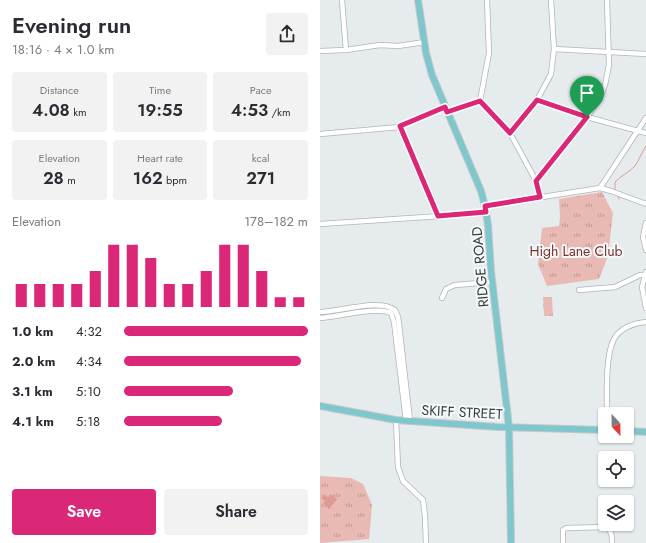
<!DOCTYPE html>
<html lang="en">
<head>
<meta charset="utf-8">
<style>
	:root { --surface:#fff; --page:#f2f2f3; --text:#2b2b33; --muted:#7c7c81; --accent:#db2777 }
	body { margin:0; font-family:Jost,sans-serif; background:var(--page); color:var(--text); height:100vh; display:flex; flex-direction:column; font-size:15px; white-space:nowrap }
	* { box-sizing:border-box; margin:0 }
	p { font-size:13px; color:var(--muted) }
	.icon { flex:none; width:22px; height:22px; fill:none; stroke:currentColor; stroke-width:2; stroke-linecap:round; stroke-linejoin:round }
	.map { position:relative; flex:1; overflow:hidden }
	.panel { display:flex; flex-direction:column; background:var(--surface); width:320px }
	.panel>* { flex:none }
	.needle { width:26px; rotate:158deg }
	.fabs { position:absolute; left:278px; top:407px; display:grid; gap:8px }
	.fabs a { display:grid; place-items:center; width:36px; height:36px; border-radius:4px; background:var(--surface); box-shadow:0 1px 3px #0004; font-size:20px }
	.pin { position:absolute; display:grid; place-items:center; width:34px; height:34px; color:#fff; margin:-41px -17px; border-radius:50% 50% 50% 0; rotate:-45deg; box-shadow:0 0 4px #0007 }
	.pin .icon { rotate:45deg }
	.round { display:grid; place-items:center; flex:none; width:42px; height:42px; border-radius:4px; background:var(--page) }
	.overview { display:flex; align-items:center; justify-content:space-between; height:68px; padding:0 12px }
	h1 { font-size:22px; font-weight:600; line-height:30px }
	.metrics { display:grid; grid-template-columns:repeat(3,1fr); gap:6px; height:68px; padding:4px 12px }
	.metrics div { display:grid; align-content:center; border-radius:4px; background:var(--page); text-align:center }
	.metrics b { font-size:17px; font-weight:600 }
	.metrics small { font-size:11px; font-weight:400 }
	.metrics p { font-size:11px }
	.chart { height:112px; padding:8px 12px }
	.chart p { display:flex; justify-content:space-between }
	.chart svg { width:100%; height:72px; margin-top:4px; stroke:var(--accent); stroke-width:6 }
	.action { display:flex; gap:8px; margin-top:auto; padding:8px 12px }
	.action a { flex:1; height:46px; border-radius:4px; background:var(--accent); color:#fff; font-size:16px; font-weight:600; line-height:46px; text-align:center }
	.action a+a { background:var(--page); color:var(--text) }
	ul { padding:0 12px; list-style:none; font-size:13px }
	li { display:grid; grid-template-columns:64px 48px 1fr; align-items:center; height:30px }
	li i { height:10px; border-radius:5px; background:var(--accent) }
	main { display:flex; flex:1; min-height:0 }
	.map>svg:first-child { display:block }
	.park { fill:url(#park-tufts) }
	.water { fill:url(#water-ripples) }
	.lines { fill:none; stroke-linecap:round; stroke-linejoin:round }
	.stream { stroke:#de9b96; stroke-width:1 }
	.minor-casing { stroke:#afb5b5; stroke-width:6 }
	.major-casing { stroke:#c8c8c9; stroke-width:8 }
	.minor { stroke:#fff; stroke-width:4.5 }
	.major { stroke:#7dc7cd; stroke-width:6 }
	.route-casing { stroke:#fff; stroke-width:8 }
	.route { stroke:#db2777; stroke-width:5 }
	.labels { text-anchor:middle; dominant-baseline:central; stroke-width:4; stroke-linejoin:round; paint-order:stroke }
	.park-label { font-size:14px; fill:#7e2f2c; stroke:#f3fafa }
	.street-label { font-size:14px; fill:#3a3c3d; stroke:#f3fafa }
</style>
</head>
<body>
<main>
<section class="panel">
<div class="overview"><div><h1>Evening run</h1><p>18:16 · 4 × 1.0 km</p></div><a class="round"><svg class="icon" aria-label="share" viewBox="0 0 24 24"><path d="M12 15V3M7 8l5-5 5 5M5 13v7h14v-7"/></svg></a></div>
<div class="metrics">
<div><p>Distance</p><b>4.08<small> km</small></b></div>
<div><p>Time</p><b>19:55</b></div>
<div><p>Pace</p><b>4:53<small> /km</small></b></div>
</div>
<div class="metrics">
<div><p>Elevation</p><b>28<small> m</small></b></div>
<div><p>Heart rate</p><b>162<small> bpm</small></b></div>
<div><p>kcal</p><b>271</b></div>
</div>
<div class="chart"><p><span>Elevation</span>178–182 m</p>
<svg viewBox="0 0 160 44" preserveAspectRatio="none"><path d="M5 44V30M15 44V30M25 44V30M35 44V30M45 44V22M55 44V6M65 44V6M75 44V14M85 44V30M95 44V30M105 44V22M115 44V6M125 44V6M135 44V22M145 44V38M155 44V38"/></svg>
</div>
<ul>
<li><b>1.0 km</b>4:32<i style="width:100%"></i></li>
<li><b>2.0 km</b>4:34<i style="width:96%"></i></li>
<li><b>3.1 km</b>5:10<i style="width:59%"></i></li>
<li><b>4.1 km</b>5:18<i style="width:53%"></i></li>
</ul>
<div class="action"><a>Save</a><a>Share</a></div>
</section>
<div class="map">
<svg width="326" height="543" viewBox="0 0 326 543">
	<defs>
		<pattern id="park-tufts" width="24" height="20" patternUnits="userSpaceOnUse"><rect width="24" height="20" fill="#e9b9b4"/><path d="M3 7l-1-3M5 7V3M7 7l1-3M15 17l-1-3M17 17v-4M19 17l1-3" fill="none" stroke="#be9894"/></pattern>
		<pattern id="water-ripples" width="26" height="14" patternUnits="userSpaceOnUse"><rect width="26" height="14" fill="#de9b96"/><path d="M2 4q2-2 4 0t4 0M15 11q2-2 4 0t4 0" fill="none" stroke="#b5807c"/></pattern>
	</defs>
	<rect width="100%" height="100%" fill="#e6eced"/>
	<!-- park -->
	<path class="park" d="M 282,192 L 293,213 L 288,256 L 279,279 L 227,286 L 218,264 L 222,228 L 239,226 L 240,217 L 239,199 Z
		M 223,297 L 232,297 L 233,316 L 224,316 Z
		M 0,476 L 31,478 L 43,484 L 52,505 L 49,539 L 0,543 Z"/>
	<!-- water -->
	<path class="water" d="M 4,494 L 8,497 L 11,494 L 17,499 L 9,509 L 3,503 L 5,501 L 1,498 Z"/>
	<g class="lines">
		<!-- stream -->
		<path class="stream" d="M 295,190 L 295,182 C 301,176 309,172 315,166 C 319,160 322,152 326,146
			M 298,196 L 299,199"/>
		<!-- minor casing -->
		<g class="minor-casing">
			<path id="minor" d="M 22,0 L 26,50
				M 234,49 L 326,54
				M 0,51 L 26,50 L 60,45 L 78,46 L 105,42
				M 217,100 L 267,117 L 326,133
				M 160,101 L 169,53 L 167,0
				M 160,101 L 190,133 L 216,181
				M 127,112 L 160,101
				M 80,127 L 118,216
				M 190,133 L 217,100 L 231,74 L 234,49 L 231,0
				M 0,134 L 80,127 L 125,107
				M 280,188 L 326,118
				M 219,197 L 216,181 L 267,117 L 280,98 L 285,85 L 289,65 L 287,0
				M 165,206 L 280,188 L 291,191 L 326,204
				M 326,223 L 323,237 L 326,250
				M 0,224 L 167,213
				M 326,272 L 322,287 L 326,308
				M 259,290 L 295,287 L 320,275 L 325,275
				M 122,298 L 126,289 L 135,285 L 172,282
				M 0,312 C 19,312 59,298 75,310 L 78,317 L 79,324 L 90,421
				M 0,318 C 17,317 58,306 71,313 L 74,322 L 86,421
				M 287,414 C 287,394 285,356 294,339 C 300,328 314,323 326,322
				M 76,420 L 78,467 L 83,481 L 103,500 L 105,516 L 106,543
				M 243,543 L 243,530 L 246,528 L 286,527 C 292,531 292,536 292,543"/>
		</g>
		<!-- major casing -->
		<g class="major-casing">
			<path id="major" d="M 98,0 L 106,53 L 112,75 L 161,191 L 165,206 L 168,225 L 171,271 L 189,427 L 191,543
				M 0,406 L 76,420 L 178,427 L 285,430
				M 307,431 L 326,432"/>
		</g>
		<!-- minor -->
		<use href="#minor" class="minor"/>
		<!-- major -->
		<use href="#major" class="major"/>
	</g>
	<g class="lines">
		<!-- route casing -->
		<g class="route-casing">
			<path id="route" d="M 217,100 L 267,117 L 216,181 L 220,197 L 165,206 L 166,212 L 118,216 L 80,126 L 125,107 L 127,112 L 160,101 L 190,133 Z"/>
		</g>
		<!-- route -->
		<use href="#route" class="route"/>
	</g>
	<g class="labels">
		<!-- park labels -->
		<g class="park-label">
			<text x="256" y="251">High Lane Club</text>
		</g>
		<!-- street labels -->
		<g class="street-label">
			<text transform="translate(160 267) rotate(-95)">RIDGE ROAD</text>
			<text transform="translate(142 412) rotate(3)">SKIFF STREET</text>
		</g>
	</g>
</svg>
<div class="fabs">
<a><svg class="needle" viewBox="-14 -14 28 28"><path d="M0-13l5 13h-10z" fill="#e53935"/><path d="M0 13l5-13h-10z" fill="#7c7c81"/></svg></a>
<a><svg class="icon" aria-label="locate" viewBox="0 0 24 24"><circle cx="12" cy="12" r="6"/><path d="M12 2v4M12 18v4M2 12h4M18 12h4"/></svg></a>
<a><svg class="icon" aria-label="layers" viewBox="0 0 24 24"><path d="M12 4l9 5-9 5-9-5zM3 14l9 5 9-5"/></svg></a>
</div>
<div class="pin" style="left:267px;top:117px;background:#1e9e55"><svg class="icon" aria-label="arrive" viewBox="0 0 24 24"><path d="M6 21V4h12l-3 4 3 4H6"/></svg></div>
</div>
</main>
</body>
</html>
